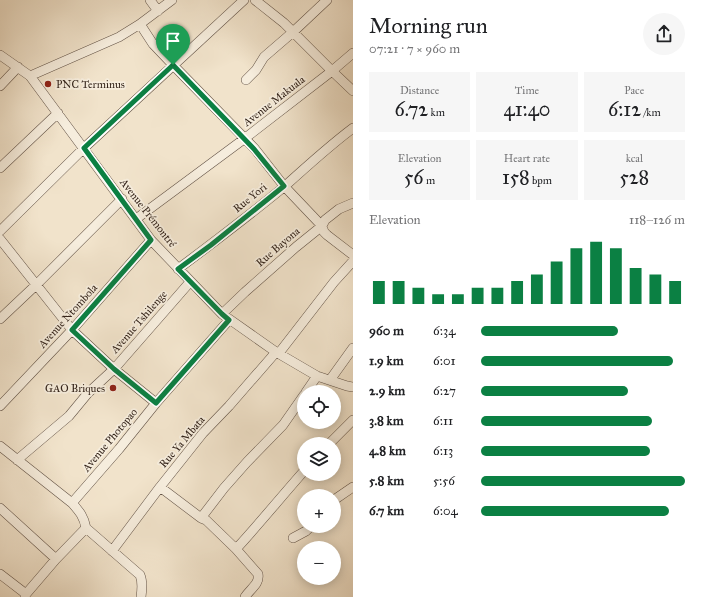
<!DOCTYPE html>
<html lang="en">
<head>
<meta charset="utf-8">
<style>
	:root { --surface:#fff; --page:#f6f6f6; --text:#202124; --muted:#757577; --accent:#0b8043 }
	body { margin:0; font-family:"IM FELL Great Primer",serif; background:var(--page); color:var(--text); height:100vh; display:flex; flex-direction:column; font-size:15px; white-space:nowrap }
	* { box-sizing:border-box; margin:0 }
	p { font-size:13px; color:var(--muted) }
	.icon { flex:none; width:22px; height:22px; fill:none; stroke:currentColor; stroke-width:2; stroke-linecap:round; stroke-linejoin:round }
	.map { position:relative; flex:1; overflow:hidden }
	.drawer { display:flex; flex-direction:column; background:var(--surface); width:348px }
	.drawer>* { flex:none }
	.buttons { position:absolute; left:297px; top:385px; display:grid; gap:8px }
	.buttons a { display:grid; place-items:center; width:44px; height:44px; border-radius:50%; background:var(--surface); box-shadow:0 2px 10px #0003; font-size:20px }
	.pin { position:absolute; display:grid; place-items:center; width:34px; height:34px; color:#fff; margin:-41px -17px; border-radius:50% 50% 50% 0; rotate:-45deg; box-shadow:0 0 4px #0007 }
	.pin .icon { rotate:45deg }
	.round { display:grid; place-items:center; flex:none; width:42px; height:42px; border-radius:21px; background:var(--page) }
	.summary { display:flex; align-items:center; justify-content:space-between; height:68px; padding:0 16px }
	h1 { font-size:22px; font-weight:600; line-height:30px }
	.figures { display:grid; grid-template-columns:repeat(3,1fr); gap:6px; height:68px; padding:4px 16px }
	.figures div { display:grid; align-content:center; border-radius:0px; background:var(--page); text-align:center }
	.figures b { font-size:20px; font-weight:600 }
	.figures small { font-size:11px; font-weight:400 }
	.figures p { font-size:11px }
	.chart { height:112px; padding:8px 16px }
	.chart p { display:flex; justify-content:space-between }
	.chart svg { width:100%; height:72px; margin-top:4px; stroke:var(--accent); stroke-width:6 }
	ul { padding:0 16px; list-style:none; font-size:13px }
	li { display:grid; grid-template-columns:64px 48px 1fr; align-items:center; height:30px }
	li i { height:10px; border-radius:5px; background:var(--accent) }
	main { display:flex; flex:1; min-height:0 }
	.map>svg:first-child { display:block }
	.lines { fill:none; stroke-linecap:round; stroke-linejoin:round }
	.minor-casing { stroke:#625246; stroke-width:10 }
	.minor { stroke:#f6eddd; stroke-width:9 }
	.route-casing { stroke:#fff; stroke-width:8 }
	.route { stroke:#0b8043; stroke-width:5 }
	.poi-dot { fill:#8f2418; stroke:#f6eddd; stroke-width:1.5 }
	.labels { text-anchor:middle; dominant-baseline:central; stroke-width:3.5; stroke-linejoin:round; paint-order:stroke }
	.poi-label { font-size:11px; fill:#322219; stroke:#f6eddd; text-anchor:start }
	.street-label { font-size:11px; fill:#322219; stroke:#f6eddd }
</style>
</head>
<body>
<main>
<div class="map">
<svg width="353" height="597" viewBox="0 0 353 597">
	<rect width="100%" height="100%" fill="#f1e3cb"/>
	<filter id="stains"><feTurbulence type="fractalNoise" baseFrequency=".005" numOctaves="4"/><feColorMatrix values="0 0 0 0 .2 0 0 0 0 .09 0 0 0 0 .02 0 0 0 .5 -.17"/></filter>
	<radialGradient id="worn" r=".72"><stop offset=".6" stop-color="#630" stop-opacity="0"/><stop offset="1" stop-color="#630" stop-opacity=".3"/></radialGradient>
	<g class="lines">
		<!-- minor casing -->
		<g class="minor-casing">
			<path id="minor" d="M 150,0 L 158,11
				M 255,0 L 284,23 L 293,32 L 327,0
				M 140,24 L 153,44 L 173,65 L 255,149 L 284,186 L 322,226 L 324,232 L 327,235 L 353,255
				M 353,53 L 332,71 L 353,91
				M 0,55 L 30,76 L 151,240 L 222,314 L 276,352 L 317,376 L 347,386 L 353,387
				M 30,76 L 119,37 L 140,24 L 172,0
				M 0,86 L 18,67
				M 0,168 L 58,113
				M 136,219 L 244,139 L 332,71 L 293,32 L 264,57 L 256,70 L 246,80
				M 0,231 L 84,148 L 244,0
				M 0,239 L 72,330 L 114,369 L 156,403
				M 178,269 C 214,242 250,215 285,186 C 307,166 329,146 353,128
				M 222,314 L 245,292 L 296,247 L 322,226 L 325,220 L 339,209 L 353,203
				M 0,319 L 36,285 L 122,199
				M 279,353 L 334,282 L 353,261
				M 330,380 L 353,348
				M 306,392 L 317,376
				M 0,406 L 72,330 L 151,240
				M 329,444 L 353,420
				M 0,446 L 72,503 C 80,512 84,517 86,528 L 56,559 L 26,594 L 25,597
				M 17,460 L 69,416 L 88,393 L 114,369 L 190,282
				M 160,487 L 201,518 L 206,520 L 236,549 L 258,574 C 260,584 250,589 245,597
				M 334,500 L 353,487
				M 72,503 L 119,449 L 156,403 L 229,320
				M 0,508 L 56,559
				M 201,518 L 224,488 L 247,462 L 283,425 L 304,395
				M 86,528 L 140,575 C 143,582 142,590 141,597
				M 293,538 L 306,531 L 311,526
				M 236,549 C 259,524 281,497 304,471
				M 112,551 L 160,487 L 203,433 L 229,406 L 276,352
				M 0,574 L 26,594"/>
		</g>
		<!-- minor -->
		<use href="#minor" class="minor"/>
	</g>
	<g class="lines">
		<!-- route casing -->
		<g class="route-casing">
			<path id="route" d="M 173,65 L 254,149 L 284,186 L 211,245 L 178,269 L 222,314 L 229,320 L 156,403 L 114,369 L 72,330 L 151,240 L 84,148 Z"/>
		</g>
		<!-- route -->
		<use href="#route" class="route"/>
	</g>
	<!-- markers -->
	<g class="poi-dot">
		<circle cx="48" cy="84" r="4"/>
		<circle cx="113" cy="388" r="4"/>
	</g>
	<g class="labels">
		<!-- poi labels -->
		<g class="poi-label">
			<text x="56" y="84">PNC Terminus</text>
			<text x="105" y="388" text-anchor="end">GAO Briques</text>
		</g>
		<!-- street labels -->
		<g class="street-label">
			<text transform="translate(274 101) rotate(-38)">Avenue Makuala</text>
			<text transform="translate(250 198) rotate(-39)">Rue Yori</text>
			<text transform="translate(148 213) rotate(52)">Avenue Prémontré</text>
			<text transform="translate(278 247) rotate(-41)">Rue Bayona</text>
			<text transform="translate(68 316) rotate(-48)">Avenue Ntombola</text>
			<text transform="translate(139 322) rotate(-49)">Avenue Tshilenge</text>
			<text transform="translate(110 440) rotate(-50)">Avenue Photopao</text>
			<text transform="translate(182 442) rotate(-50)">Rue Ya Mbata</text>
		</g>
	</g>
	<rect width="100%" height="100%" filter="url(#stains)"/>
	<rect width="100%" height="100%" fill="url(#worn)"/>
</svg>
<div class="buttons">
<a><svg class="icon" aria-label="locate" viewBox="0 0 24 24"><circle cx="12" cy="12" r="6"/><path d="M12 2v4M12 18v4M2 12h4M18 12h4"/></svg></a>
<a><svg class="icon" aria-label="layers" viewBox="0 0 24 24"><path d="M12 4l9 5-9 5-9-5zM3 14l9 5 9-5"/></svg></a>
<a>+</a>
<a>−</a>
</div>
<div class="pin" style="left:173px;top:65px;background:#1e9e55"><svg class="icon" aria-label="arrive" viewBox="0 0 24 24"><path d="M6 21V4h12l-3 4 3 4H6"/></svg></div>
</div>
<section class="drawer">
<div class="summary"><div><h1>Morning run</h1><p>07:21 · 7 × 960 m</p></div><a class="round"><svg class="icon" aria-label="share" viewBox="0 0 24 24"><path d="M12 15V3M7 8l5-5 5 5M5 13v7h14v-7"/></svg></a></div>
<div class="figures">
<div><p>Distance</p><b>6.72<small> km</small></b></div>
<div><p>Time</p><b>41:40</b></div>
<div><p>Pace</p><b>6:12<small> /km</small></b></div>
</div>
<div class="figures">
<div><p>Elevation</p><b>56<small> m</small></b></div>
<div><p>Heart rate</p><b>158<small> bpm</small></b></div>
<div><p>kcal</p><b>528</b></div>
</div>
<div class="chart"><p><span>Elevation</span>118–126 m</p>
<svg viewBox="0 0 160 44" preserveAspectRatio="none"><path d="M5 44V30M15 44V30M25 44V34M35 44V38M45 44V38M55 44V34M65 44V34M75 44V30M85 44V26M95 44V18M105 44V10M115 44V6M125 44V10M135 44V22M145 44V26M155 44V30"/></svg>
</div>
<ul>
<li><b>960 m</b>6:34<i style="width:67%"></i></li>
<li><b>1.9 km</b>6:01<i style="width:94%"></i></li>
<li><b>2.9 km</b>6:27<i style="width:72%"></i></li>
<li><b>3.8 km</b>6:11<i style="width:84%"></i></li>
<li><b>4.8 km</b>6:13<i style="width:83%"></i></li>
<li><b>5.8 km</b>5:56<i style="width:100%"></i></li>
<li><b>6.7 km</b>6:04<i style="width:92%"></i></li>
</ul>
</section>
</main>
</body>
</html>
